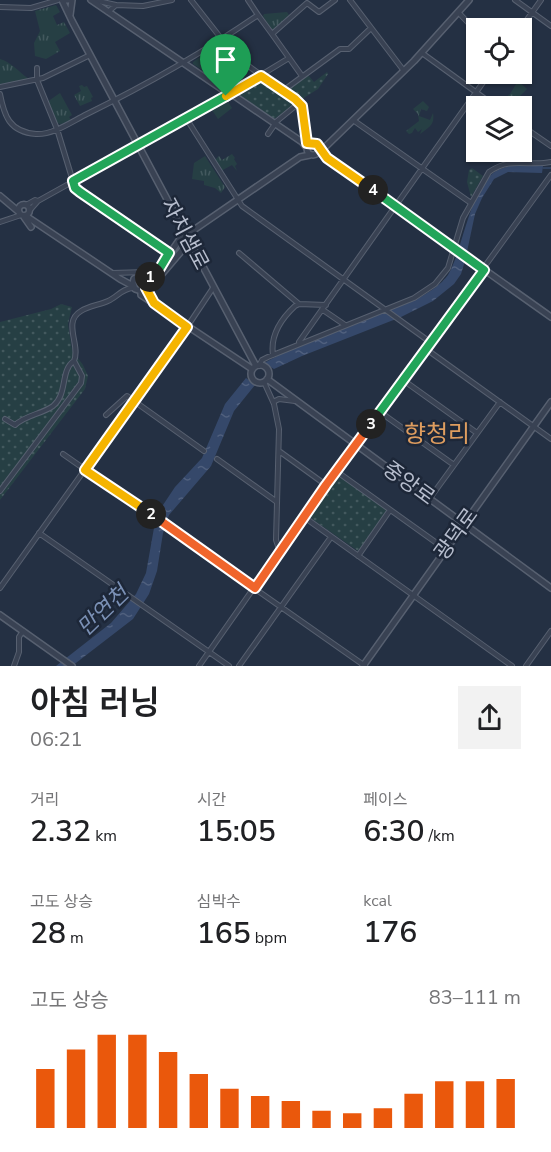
<!DOCTYPE html>
<html lang="ko">
<head>
<meta charset="utf-8">
<style>
	:root { --surface:#fff; --page:#f2f2f2; --text:#202124; --muted:#757577; --accent:#ea580c }
	body { margin:0; font-family:"Nunito Sans","Noto Sans KR",sans-serif; background:var(--page); color:var(--text); height:100vh; display:flex; flex-direction:column; font-size:22px; white-space:nowrap }
	* { box-sizing:border-box; margin:0 }
	p { font-size:20px; color:var(--muted) }
	.icon { flex:none; width:33px; height:33px; fill:none; stroke:currentColor; stroke-width:2; stroke-linecap:round; stroke-linejoin:round }
	.map { position:relative; height:666px; overflow:hidden }
	.sheet { display:flex; flex-direction:column; background:var(--surface); flex:1 }
	.sheet>* { flex:none }
	.buttons { position:absolute; left:466px; top:18px; display:grid; gap:12px }
	.buttons a { display:grid; place-items:center; width:66px; height:66px; border-radius:0px; background:var(--surface); box-shadow:0 2px 4px #0004; font-size:30px }
	.pin { position:absolute; display:grid; place-items:center; width:51px; height:51px; color:#fff; margin:-62px -26px; border-radius:50% 50% 50% 0; rotate:-45deg; box-shadow:0 0 6px #0007 }
	.pin .icon { rotate:45deg }
	.km { position:absolute; width:30px; height:30px; margin:-15px; border-radius:50%; background:#222; color:#fff; font-size:16px; line-height:30px; text-align:center }
	.round { display:grid; place-items:center; flex:none; width:63px; height:63px; border-radius:0px; background:var(--page) }
	.head { display:flex; align-items:center; justify-content:space-between; height:102px; padding:0 30px }
	h1 { font-size:33px; font-weight:600; line-height:45px }
	.figures { display:grid; grid-template-columns:repeat(3,1fr); gap:9px; height:102px; padding:6px 30px }
	.figures div { display:grid; align-content:center }
	.figures b { font-size:30px; font-weight:600 }
	.figures small { font-size:16px; font-weight:400 }
	.figures p { font-size:16px }
	.chart { height:168px; padding:12px 30px }
	.chart p { display:flex; justify-content:space-between }
	.chart svg { width:100%; height:108px; margin-top:6px; stroke:var(--accent); stroke-width:6 }
	.map>svg:first-child { display:block }
	.grass { fill:url(#grass-tufts) }
	.park { fill:url(#park-dots) }
	.water { fill:url(#water-ripples) }
	.lines { fill:none; stroke-linecap:round; stroke-linejoin:round }
	.stream { stroke:#35486a; stroke-width:1.5 }
	.minor-casing { stroke:#576070; stroke-width:6 }
	.tertiary-casing { stroke:#576070; stroke-width:8 }
	.minor { stroke:#394253; stroke-width:4 }
	.tertiary { stroke:#394253; stroke-width:5 }
	.split-1-casing { stroke:#fff; stroke-width:12 }
	.split-2-casing { stroke:#fff; stroke-width:12 }
	.split-3-casing { stroke:#fff; stroke-width:12 }
	.split-4-casing { stroke:#fff; stroke-width:12 }
	.split-5-casing { stroke:#fff; stroke-width:12 }
	.split-1 { stroke:#22a559; stroke-width:8 }
	.split-2 { stroke:#f5b400; stroke-width:8 }
	.split-3 { stroke:#f0652b; stroke-width:8 }
	.split-4 { stroke:#22a559; stroke-width:8 }
	.split-5 { stroke:#f5b400; stroke-width:8 }
	.labels { text-anchor:middle; dominant-baseline:central; stroke-width:5; stroke-linejoin:round; paint-order:stroke }
	.street-label { font-size:21px; fill:#b6bdcd; stroke:#1d2738 }
	.water-label { font-size:22px; font-style:italic; fill:#7b91b6; stroke:#1d2738 }
	.quarter-label { font-size:24px; fill:#de9d5f; stroke:#1d2738 }
</style>
</head>
<body>
<div class="map">
<svg width="551" height="666" viewBox="0 0 551 666">
	<defs>
		<pattern id="grass-tufts" width="24" height="20" patternUnits="userSpaceOnUse" patternTransform="scale(1.5)"><rect width="24" height="20" fill="#263f44"/><path d="M3 7l-1-3M5 7V3M7 7l1-3M15 17l-1-3M17 17v-4M19 17l1-3" fill="none" stroke="#43595e"/></pattern>
		<pattern id="park-dots" width="8" height="8" patternUnits="userSpaceOnUse" patternTransform="scale(1.5)"><rect width="8" height="8" fill="#263f44"/><path d="M2 2h.1M6 6h.1" fill="none" stroke="#43595e" stroke-width="1.8" stroke-linecap="round"/></pattern>
		<pattern id="water-ripples" width="26" height="14" patternUnits="userSpaceOnUse" patternTransform="scale(1.5)"><rect width="26" height="14" fill="#35486a"/><path d="M2 4q2-2 4 0t4 0M15 11q2-2 4 0t4 0" fill="none" stroke="#50607e"/></pattern>
	</defs>
	<rect width="100%" height="100%" fill="#243043"/>
	<!-- grass -->
	<path class="grass" d="M 56,5 L 60,12 L 53,16 L 57,25 L 64,22 L 70,33 L 55,42 L 60,51 L 46,59 L 35,56 L 34,43 L 40,31 L 35,11 Z
		M 287,12 L 289,15 L 274,29 L 271,29 L 263,16 L 264,14 Z
		M 206,53 L 214,66 L 204,71 L 193,64 L 193,62 Z
		M 0,59 C 10,61 20,73 29,79 L 0,84 Z
		M 518,81 L 527,89 L 518,98 L 517,106 L 499,106 L 499,103 L 510,94 Z
		M 82,85 L 84,87 L 87,86 L 93,97 L 91,98 L 92,101 L 80,106 L 74,95 L 81,91 L 79,86 Z
		M 60,93 L 72,115 L 69,117 L 71,120 L 61,124 L 56,123 L 47,102 Z
		M 226,99 L 232,108 L 218,119 L 210,107 Z
		M 423,101 L 429,107 L 427,111 L 421,109 L 419,116 L 430,120 L 433,113 C 435,125 429,127 420,134 L 422,129 L 418,132 L 415,128 L 412,133 L 409,134 L 406,131 L 419,121 L 418,114 L 413,109 Z
		M 232,154 L 235,158 L 234,159 L 237,164 L 235,166 L 237,171 L 232,165 L 221,171 L 215,160 L 219,156 L 222,160 Z
		M 205,156 L 225,187 L 221,193 L 215,188 L 204,185 L 204,181 L 192,179 L 194,163 Z"/>
	<!-- park -->
	<path class="park" d="M 327,72 L 328,74 L 318,89 L 302,99 L 290,92 L 290,88 L 308,75 L 314,82 Z
		M 260,79 L 264,80 L 293,100 L 293,106 L 274,119 L 240,95 L 240,91 Z
		M 472,168 L 483,176 L 471,197 L 467,182 L 469,170 Z
		M 61,304 L 72,307 L 68,324 L 72,350 L 83,365 L 88,376 L 85,389 L 0,500 L 0,322 L 51,309 Z
		M 343,477 L 386,508 L 386,513 L 358,551 L 312,519 L 310,514 L 336,478 Z"/>
	<!-- water -->
	<path class="water" d="M 513,165 L 543,166 L 542,173 L 508,172 L 494,179 L 482,198 L 475,214 L 465,261 L 461,274 L 454,284 L 433,301 L 401,317 L 302,356 L 274,369 L 264,363 L 289,350 L 419,298 C 429,292 441,285 448,275 C 463,250 470,187 496,171 C 501,168 507,167 513,165 Z
		M 246,378 L 255,385 L 234,411 L 211,466 L 169,515 L 163,533 L 157,571 L 149,594 L 133,619 L 72,666 L 56,666 L 111,623 L 136,594 L 146,573 L 154,528 L 161,508 L 175,487 L 202,458 L 225,404 Z"/>
	<g class="lines">
		<!-- stream -->
		<path class="stream" d="M 543,168 L 551,168"/>
		<!-- minor casing -->
		<g class="minor-casing">
			<path id="minor" d="M 94,0 L 116,5
				M 191,0 L 235,56 L 299,103 L 302,110 L 307,143
				M 248,0 L 258,15
				M 350,0 L 404,71
				M 515,0 L 551,26
				M 0,7 L 31,8 L 58,0
				M 108,12 L 116,5 L 143,6 L 172,0
				M 458,12 L 477,32
				M 521,28 L 541,0
				M 272,34 L 302,76
				M 422,53 L 495,106
				M 37,68 L 37,80 L 57,129 L 75,188 L 169,253
				M 0,87 L 43,78 L 90,55
				M 284,90 L 340,49 L 349,49 L 371,28
				M 0,94 C 4,115 9,132 36,134 C 53,135 71,122 87,114 C 146,85 204,52 258,15 L 272,34 L 307,3 L 319,12 L 335,0
				M 186,118 L 242,206 L 430,342
				M 353,120 L 471,203
				M 522,126 L 551,146
				M 268,134 L 277,121 L 299,103
				M 26,205 L 35,200 L 38,201
				M 30,210 L 38,201 L 230,94 L 289,58
				M 0,222 L 21,215
				M 239,253 L 299,304
				M 112,273 L 147,272 L 156,268 L 162,261
				M 323,310 L 345,325
				M 299,342 L 489,74
				M 426,349 L 551,439
				M 273,355 C 270,335 281,319 295,306 L 299,304 L 326,305
				M 259,366 L 262,360 L 268,357 L 414,298 L 435,284 L 448,268 L 463,218 L 489,172 C 512,156 528,167 551,162
				M 403,380 L 477,433
				M 264,382 L 274,404 L 279,429 L 276,540 L 280,552
				M 273,402 L 279,399 L 295,401
				M 380,412 L 454,465
				M 106,415 L 127,396 L 204,451
				M 5,419 L 15,425 C 26,415 42,414 53,406 C 68,394 60,370 74,361
				M 279,451 L 326,485
				M 63,454 L 365,666
				M 217,459 L 277,502
				M 336,471 L 445,549
				M 0,491 L 81,383 L 82,376 L 74,361 C 81,345 62,322 81,311 C 89,306 99,305 108,301 C 117,297 123,288 133,288
				M 430,498 L 500,402
				M 304,517 L 512,666
				M 39,533 L 229,666
				M 358,556 L 390,510
				M 0,588 L 187,327 L 213,288
				M 14,666 L 19,652 L 19,637 L 23,631
				M 199,666 L 326,485 L 551,175
				M 239,666 L 331,537
				M 526,666 L 551,631"/>
		</g>
		<!-- tertiary casing -->
		<g class="tertiary-casing">
			<path id="tertiary" d="M 68,0 L 62,0 L 72,21 L 256,366
				M 91,0 L 226,92 L 236,97 L 302,142 L 307,148
				M 70,15 L 72,0
				M307 149a6 6 0 1 1 12 0a6 6 0 1 1-12 0Z
				M 319,150 L 327,158 L 551,317
				M 319,153 L 414,61 L 469,0
				M 0,196 L 19,212
				M18.5 210a5.5 5.5 0 1 1 11 0a5.5 5.5 0 1 1-11 0Z
				M 26,216 L 120,279 L 133,286
				M 24,217 L 31,227
				M 185,236 L 300,157 L 310,155
				M 146,279 L 160,268 L 184,233
				M 147,286 L 156,281 L 189,242
				M 141,291 L 146,288 L 147,282 L 143,277 L 139,276 L 134,279 L 133,283 L 135,289 L 141,291 L 141,295 L 252,369
				M251 374a9 9 0 1 1 18 0a9 9 0 1 1-18 0Z
				M 267,379 L 551,588
				M 0,615 L 72,666
				M 363,666 L 551,402"/>
		</g>
		<!-- minor -->
		<use href="#minor" class="minor"/>
		<!-- tertiary -->
		<use href="#tertiary" class="tertiary"/>
	</g>
	<g class="lines">
		<!-- split-1 casing -->
		<g class="split-1-casing">
			<path id="split-1" d="M 150,277 L 160,268 L 169,253 L 80,192 L 75,188 L 73,181 L 226,96"/>
		</g>
		<!-- split-2 casing -->
		<g class="split-2-casing">
			<path id="split-2" d="M 150,277 L 146,279 L 148,284 L 146,288 L 154,303 L 187,327 L 85,470 L 151,514"/>
		</g>
		<!-- split-3 casing -->
		<g class="split-3-casing">
			<path id="split-3" d="M 151,514 L 255,588 L 326,485 L 371,424"/>
		</g>
		<!-- split-4 casing -->
		<g class="split-4-casing">
			<path id="split-4" d="M 371,424 L 484,270 L 373,190"/>
		</g>
		<!-- split-5 casing -->
		<g class="split-5-casing">
			<path id="split-5" d="M 226,96 L 261,76 L 295,99 L 302,106 L 307,143 L 317,144 L 327,158 L 373,190"/>
		</g>
		<!-- split-1 -->
		<use href="#split-1" class="split-1"/>
		<!-- split-2 -->
		<use href="#split-2" class="split-2"/>
		<!-- split-3 -->
		<use href="#split-3" class="split-3"/>
		<!-- split-4 -->
		<use href="#split-4" class="split-4"/>
		<!-- split-5 -->
		<use href="#split-5" class="split-5"/>
	</g>
	<g class="labels">
		<!-- street labels -->
		<g class="street-label">
			<text transform="translate(185 234) rotate(62)">자치샘로</text>
			<text transform="translate(409 483) rotate(36)">중앙로</text>
			<text transform="translate(456 534) rotate(-54)">광덕로</text>
		</g>
		<!-- water labels -->
		<g class="water-label">
			<text transform="translate(103 611) rotate(-44)">만연천</text>
		</g>
		<!-- quarter labels -->
		<g class="quarter-label">
			<text x="437" y="434">향청리</text>
		</g>
	</g>
</svg>
<div class="buttons">
<a><svg class="icon" aria-label="locate" viewBox="0 0 24 24"><circle cx="12" cy="12" r="6"/><path d="M12 2v4M12 18v4M2 12h4M18 12h4"/></svg></a>
<a><svg class="icon" aria-label="layers" viewBox="0 0 24 24"><path d="M12 4l9 5-9 5-9-5zM3 14l9 5 9-5"/></svg></a>
</div>
<div class="pin" style="left:226px;top:96px;background:#1e9e55"><svg class="icon" aria-label="arrive" viewBox="0 0 24 24"><path d="M6 21V4h12l-3 4 3 4H6"/></svg></div>
<b class="km" style="left:150px;top:277px">1</b>
<b class="km" style="left:151px;top:514px">2</b>
<b class="km" style="left:371px;top:424px">3</b>
<b class="km" style="left:373px;top:190px">4</b>
</div>
<section class="sheet">
<div class="head"><div><h1>아침 러닝</h1><p>06:21</p></div><a class="round"><svg class="icon" aria-label="share" viewBox="0 0 24 24"><path d="M12 15V3M7 8l5-5 5 5M5 13v7h14v-7"/></svg></a></div>
<div class="figures">
<div><p>거리</p><b>2.32<small> km</small></b></div>
<div><p>시간</p><b>15:05</b></div>
<div><p>페이스</p><b>6:30<small> /km</small></b></div>
</div>
<div class="figures">
<div><p>고도 상승</p><b>28<small> m</small></b></div>
<div><p>심박수</p><b>165<small> bpm</small></b></div>
<div><p>kcal</p><b>176</b></div>
</div>
<div class="chart"><p><span>고도 상승</span>83–111 m</p>
<svg viewBox="0 0 160 44" preserveAspectRatio="none"><path d="M5 44V20M15 44V12M25 44V6M35 44V6M45 44V13M55 44V22M65 44V28M75 44V31M85 44V33M95 44V37M105 44V38M115 44V36M125 44V30M135 44V25M145 44V25M155 44V24"/></svg>
</div>
</section>
</body>
</html>
